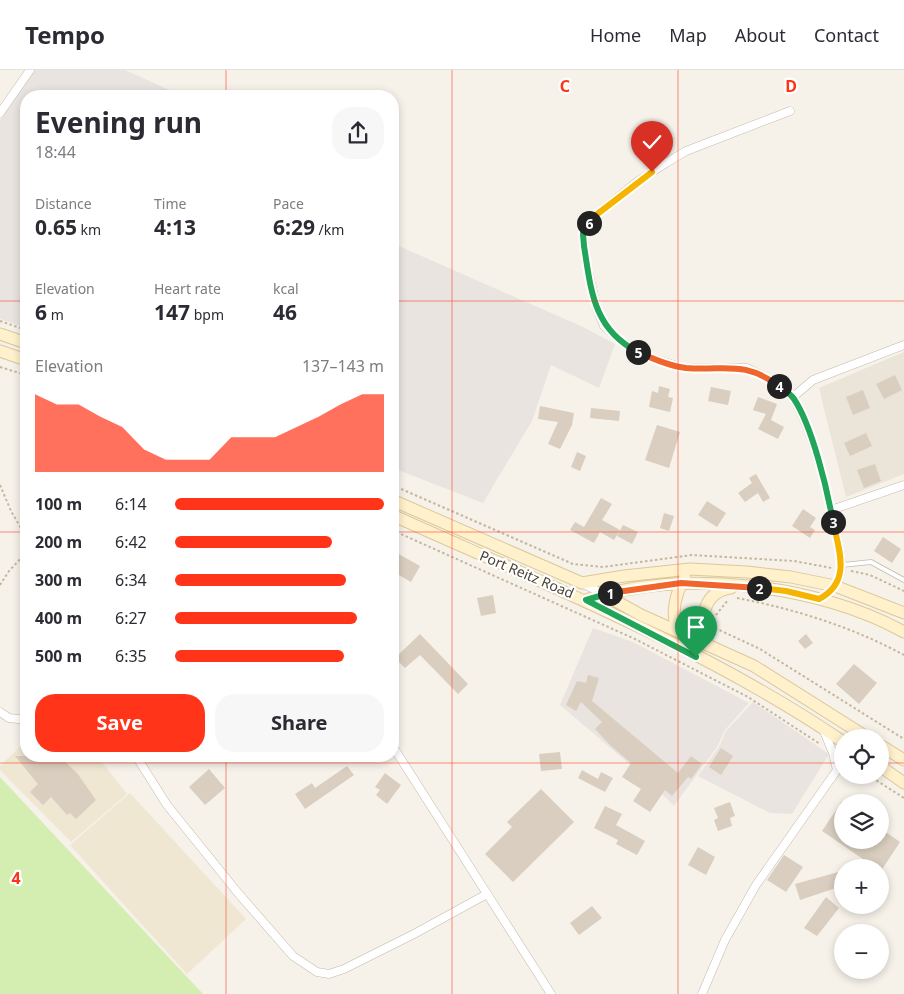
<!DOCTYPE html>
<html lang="en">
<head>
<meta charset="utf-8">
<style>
	:root { --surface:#fff; --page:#f7f7f7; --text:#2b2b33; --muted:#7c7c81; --line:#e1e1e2; --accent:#ff3419 }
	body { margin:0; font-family:"Noto Sans",sans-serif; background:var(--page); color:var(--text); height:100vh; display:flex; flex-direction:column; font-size:19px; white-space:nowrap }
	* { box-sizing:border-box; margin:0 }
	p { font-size:16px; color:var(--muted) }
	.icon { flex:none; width:28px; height:28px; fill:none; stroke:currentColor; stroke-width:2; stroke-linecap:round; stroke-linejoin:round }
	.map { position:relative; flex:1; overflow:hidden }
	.drawer { position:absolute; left:20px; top:20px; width:379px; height:672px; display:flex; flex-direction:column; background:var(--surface); border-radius:20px; box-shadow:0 2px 8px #0003 }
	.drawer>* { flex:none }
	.fabs { position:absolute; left:834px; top:659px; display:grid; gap:10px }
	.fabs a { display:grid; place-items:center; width:55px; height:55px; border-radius:50%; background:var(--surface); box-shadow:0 2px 8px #0003; font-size:25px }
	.pin { position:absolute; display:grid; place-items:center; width:42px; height:42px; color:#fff; margin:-51px -21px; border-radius:50% 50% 50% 0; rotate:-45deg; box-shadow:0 0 5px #0007 }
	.pin .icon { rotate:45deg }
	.km { position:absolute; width:25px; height:25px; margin:-12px; border-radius:50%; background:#222; color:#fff; font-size:14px; line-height:25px; text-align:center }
	.round { display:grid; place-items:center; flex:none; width:52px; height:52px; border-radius:20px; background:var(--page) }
	.overview { display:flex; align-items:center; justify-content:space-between; height:85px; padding:0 15px }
	h1 { font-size:28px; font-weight:700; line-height:38px }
	.stats { display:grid; grid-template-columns:repeat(3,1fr); gap:8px; height:85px; padding:5px 15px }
	.stats div { display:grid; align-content:center }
	.stats b { font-size:21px; font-weight:700 }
	.stats small { font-size:14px; font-weight:400 }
	.stats p { font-size:14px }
	.chart { height:140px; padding:10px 15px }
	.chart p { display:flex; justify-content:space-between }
	.chart svg { width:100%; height:90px; margin-top:5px; fill:var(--accent); opacity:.7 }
	.action { display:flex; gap:10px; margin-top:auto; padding:10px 15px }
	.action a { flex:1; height:58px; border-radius:20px; background:var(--accent); color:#fff; font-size:20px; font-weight:700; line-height:58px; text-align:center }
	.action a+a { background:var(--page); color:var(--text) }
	ul { padding:0 15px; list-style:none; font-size:16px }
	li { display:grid; grid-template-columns:80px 60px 1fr; align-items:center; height:38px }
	li i { height:12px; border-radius:6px; background:var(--accent) }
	header { display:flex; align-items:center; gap:30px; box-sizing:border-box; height:70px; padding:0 25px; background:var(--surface); border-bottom:1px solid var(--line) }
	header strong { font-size:24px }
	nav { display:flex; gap:28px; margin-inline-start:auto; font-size:18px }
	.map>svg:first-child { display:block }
	.residential { fill:#ebe4d8 }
	.industrial { fill:#e9e4df }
	.education { fill:#f0e7d3 }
	.green { fill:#d4edb0 }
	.building { fill:#d9cebf }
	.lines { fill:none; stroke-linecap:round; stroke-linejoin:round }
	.lane-casing { stroke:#c3baac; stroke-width:5.5 }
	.street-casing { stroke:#c3baac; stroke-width:9 }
	.secondary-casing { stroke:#ddc899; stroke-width:13 }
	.path { stroke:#c6b69c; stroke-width:2; stroke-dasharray:2.5 2.5; stroke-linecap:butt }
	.lane { stroke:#fff; stroke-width:4 }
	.street { stroke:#fff; stroke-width:8 }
	.secondary { stroke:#fff1cc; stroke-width:11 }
	.split-1-casing { stroke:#fff; stroke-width:10 }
	.split-2-casing { stroke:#fff; stroke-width:10 }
	.split-3-casing { stroke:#fff; stroke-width:10 }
	.split-4-casing { stroke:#fff; stroke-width:10 }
	.split-5-casing { stroke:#fff; stroke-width:10 }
	.split-6-casing { stroke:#fff; stroke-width:10 }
	.split-7-casing { stroke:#fff; stroke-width:10 }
	.split-1 { stroke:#22a559; stroke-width:6 }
	.split-2 { stroke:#f0652b; stroke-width:6 }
	.split-3 { stroke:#f5b400; stroke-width:6 }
	.split-4 { stroke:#22a559; stroke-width:6 }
	.split-5 { stroke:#f0652b; stroke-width:6 }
	.split-6 { stroke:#22a559; stroke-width:6 }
	.split-7 { stroke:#f5b400; stroke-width:6 }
	.grid { fill:none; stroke:#ff3419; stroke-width:1; stroke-opacity:0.55 }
	.labels { text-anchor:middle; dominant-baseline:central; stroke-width:4.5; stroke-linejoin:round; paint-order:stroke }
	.street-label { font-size:14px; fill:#4b4337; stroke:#fff }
	.grid-label { font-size:16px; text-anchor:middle; font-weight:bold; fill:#ff3419; stroke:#fff; stroke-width:4.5; stroke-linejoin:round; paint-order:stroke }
</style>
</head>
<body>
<header>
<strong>Tempo</strong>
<nav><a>Home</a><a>Map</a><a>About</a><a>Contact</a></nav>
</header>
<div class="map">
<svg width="904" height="924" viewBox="0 0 904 924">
	<rect width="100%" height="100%" fill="#f6f2ea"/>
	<!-- residential -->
	<path class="residential" d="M 904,282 L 904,404 L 846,427 L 819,318 Z"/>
	<!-- industrial -->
	<path class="industrial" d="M 34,0 L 125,0 L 183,26 L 26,26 L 26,258 L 0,249 L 0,50 Z
		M 392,173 L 583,257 L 615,274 L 599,318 L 551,295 L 532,351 L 483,433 L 393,398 Z
		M 593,558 L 633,572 L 749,633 L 725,660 L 717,677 L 674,736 L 647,709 L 560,635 Z
		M 753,632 L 829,684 L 792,744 L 770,743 L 698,706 L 719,677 L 726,661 Z"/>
	<!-- education -->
	<path class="education" d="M 26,671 L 26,686 L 97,686 L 127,724 L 71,772 L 0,700 L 0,696 Z
		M 130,723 L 246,849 L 187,904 L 70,775 Z"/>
	<!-- green -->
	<path class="green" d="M 0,707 L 186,906 L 203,924 L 0,924 Z"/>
	<!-- building -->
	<path class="building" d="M 895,305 L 902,320 L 884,329 L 876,314 Z
		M 659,316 L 670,319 L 668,327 L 673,328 L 670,342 L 649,337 L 652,321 L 658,323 Z
		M 711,317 L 731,321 L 728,335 L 708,331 Z
		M 863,320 L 870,338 L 853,345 L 846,327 Z
		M 758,327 L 777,334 L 771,350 L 784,357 L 778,369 L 758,359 L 766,344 L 753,340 Z
		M 540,336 L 574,343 L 572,355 L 560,379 L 548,374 L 558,352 L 538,349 Z
		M 591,338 L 620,341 L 619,351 L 590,348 Z
		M 657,355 L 680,362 L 669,398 L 645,390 Z
		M 866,363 L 872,376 L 850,386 L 844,373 Z
		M 577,382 L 586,386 L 580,401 L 571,397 Z
		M 875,394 L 881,411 L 864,418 L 857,400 Z
		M 756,404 L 770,428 L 763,432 L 758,423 L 745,432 L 738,423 L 752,413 L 749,408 Z
		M 601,428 L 612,434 L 602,450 L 620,460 L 614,470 L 600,462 L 594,473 L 570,460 L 575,452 L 584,457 Z
		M 707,431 L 726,443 L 717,457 L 698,445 Z
		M 803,439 L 816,448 L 810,457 L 815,460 L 810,468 L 792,456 Z
		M 664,443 L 674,446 L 669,461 L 660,458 Z
		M 623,455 L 638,462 L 632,474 L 617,466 Z
		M 883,467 L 901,479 L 892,493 L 874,481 Z
		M 397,483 L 420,496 L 411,512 L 392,501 L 392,492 Z
		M 493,525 L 496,543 L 481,546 L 477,528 Z
		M 420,564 L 468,614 L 458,624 L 420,585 L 405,598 L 395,588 Z
		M 806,564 L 813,573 L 805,579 L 798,571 Z
		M 854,594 L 877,613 L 859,634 L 836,614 Z
		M 588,605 L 599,608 L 592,631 L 678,703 L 691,686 L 702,694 L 691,709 L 688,707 L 672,726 L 665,720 L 650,742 L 633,731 L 641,719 L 622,707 L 631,693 L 610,675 L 595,659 L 602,652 L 581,632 L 576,641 L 566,635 L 577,611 L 586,613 Z
		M 721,678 L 733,686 L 721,705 L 709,697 Z
		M 560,682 L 562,699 L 541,701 L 539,684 Z
		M 15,686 L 59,686 L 77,703 L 96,730 L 76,749 L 70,743 L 67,745 L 51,727 L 43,735 L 30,722 L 38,714 Z
		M 347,696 L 354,705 L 305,739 L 295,724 L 312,713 L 315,718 Z
		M 209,699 L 225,718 L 205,735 L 189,717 Z
		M 582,700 L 598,709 L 601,702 L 613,708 L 605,722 L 578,708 Z
		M 385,703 L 401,715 L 387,734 L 376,725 L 380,720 L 375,717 Z
		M 541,719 L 574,752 L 513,812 L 485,784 L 512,757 L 507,752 Z
		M 842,731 L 842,770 L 880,770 L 880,758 L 900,772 L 881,801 L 880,798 L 876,798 L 822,761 Z
		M 730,732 L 735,746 L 730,748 L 732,756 L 718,761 L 714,750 L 718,748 L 714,738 Z
		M 605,736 L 622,744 L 616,755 L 645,771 L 637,785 L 616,774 L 618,770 L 594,758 Z
		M 698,777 L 715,787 L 706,805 L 688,795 Z
		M 784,785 L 803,797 L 786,822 L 767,810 Z
		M 842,801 L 842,816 L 800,830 L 795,814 Z
		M 826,827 L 839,838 L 817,866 L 804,858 Z
		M 592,836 L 602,848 L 579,865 L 570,853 Z"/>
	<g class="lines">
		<!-- lane casing -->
		<g class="lane-casing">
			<path id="lane" d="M 842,495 L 871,492 L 904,510"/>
		</g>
		<!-- street casing -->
		<g class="street-casing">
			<path id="street" d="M 790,41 L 686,81 L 666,93 L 638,111 L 596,145 L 583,165 L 586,192 L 597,239 L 604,256 L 622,272 L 648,287 L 684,298 L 747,298 L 773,311 L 793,327
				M 0,43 L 30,0
				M 831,440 L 904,415
				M 582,513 L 603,524
				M 819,529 C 832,522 841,511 841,496 C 842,484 837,470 835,458 C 825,414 815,366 793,327 L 813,310 L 904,275
				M 0,642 L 9,648 L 26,650
				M 392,675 L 551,924
				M 136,686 L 167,735 L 238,823 L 293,886 L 317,902 L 329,904 L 344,899 L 414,864 L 487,824
				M 702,924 L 725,870 L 756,815 L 837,700 L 833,683 L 823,659"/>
		</g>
		<!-- secondary casing -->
		<g class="secondary-casing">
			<path id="secondary" d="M 0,264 L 26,273
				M 0,281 L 26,290
				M 392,430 L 582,513 L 624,506 L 690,499 L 747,502 L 791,507 L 835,516 L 904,543
				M 392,445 C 543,513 705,578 842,671
				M 603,524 L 641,545 L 754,596 L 868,668
				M 586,530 C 680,498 818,514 904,562
				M 677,561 C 671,544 675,523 685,508
				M 707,575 C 700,552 701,522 731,518
				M 880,675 L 904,690
				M 880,696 L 904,713"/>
		</g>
		<!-- path -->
		<path class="path" d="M 0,251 L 26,260
			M 0,297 L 26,305
			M 0,415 L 11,441 L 22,460 L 26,476
			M 392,415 L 573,494 L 603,497 L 692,485 L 794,491 L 832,498
			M 392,460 L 635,569 L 748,627 L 820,674
			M 851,501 L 870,505 L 904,521
			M 0,515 L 9,501 L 26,483
			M 737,528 C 795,539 852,557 904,585
			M 716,545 L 728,530
			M 715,558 L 760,579 L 904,669
			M 868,705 L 904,728"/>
		<!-- lane -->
		<use href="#lane" class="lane"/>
		<!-- street -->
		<use href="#street" class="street"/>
		<!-- secondary -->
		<use href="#secondary" class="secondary"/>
	</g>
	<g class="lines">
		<!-- split-1 casing -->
		<g class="split-1-casing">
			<path id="split-1" d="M 610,523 L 586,530 L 696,587"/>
		</g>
		<!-- split-2 casing -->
		<g class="split-2-casing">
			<path id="split-2" d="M 610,523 L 681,513 L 759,518"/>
		</g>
		<!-- split-3 casing -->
		<g class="split-3-casing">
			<path id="split-3" d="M 759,518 L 786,521 L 819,529 C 852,512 839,480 833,452"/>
		</g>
		<!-- split-4 casing -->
		<g class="split-4-casing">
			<path id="split-4" d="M 779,316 C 784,320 790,323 794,329 C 812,356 827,418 833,452"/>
		</g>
		<!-- split-5 casing -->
		<g class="split-5-casing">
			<path id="split-5" d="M 638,282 C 653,289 669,296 686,298 C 726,301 743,290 779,316"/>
		</g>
		<!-- split-6 casing -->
		<g class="split-6-casing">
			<path id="split-6" d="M 589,153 L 583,164 L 584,176 C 591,220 593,259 638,282"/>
		</g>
		<!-- split-7 casing -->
		<g class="split-7-casing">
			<path id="split-7" d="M 589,153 L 596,145 L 652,102"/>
		</g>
		<!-- split-1 -->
		<use href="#split-1" class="split-1"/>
		<!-- split-2 -->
		<use href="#split-2" class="split-2"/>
		<!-- split-3 -->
		<use href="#split-3" class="split-3"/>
		<!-- split-4 -->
		<use href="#split-4" class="split-4"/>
		<!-- split-5 -->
		<use href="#split-5" class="split-5"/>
		<!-- split-6 -->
		<use href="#split-6" class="split-6"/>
		<!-- split-7 -->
		<use href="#split-7" class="split-7"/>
	</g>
	<!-- grid -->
	<path class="grid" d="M 226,0 L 226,26M 452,0 L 452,924M 678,0 L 678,924M 0,231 L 26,231M 392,231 L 904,231M 0,462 L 26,462M 392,462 L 904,462M 226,686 L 226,924M 0,693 L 842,693M 880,693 L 904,693"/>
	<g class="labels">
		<!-- street labels -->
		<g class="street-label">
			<text transform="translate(527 504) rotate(23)">Port Reitz Road</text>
		</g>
	</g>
	<g class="grid-label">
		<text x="565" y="22">C</text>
		<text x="791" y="22">D</text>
		<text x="16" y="814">4</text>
	</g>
</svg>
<div class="fabs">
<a><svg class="icon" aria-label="locate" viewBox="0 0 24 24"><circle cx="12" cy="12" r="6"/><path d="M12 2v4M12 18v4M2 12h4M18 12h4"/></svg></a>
<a><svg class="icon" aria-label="layers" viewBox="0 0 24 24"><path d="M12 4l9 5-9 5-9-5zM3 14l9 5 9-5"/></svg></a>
<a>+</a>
<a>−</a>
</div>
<div class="pin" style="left:696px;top:587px;background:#1e9e55"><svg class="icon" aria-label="arrive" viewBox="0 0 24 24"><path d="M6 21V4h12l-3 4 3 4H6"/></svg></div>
<div class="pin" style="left:652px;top:102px;background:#d93025"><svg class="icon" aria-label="check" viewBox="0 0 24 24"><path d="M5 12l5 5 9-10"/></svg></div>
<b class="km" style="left:610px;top:523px">1</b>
<b class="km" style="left:759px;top:518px">2</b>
<b class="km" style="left:833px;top:452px">3</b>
<b class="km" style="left:779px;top:316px">4</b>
<b class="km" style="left:638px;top:282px">5</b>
<b class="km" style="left:589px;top:153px">6</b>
<section class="drawer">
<div class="overview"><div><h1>Evening run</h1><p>18:44</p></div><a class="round"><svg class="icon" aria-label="share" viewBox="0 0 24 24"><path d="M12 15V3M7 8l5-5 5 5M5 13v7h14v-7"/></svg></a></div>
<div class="stats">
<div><p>Distance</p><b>0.65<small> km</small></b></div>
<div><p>Time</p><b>4:13</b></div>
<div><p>Pace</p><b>6:29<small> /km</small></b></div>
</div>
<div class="stats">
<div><p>Elevation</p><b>6<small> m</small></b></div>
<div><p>Heart rate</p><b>147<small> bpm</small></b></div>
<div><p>kcal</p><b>46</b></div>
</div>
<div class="chart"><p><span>Elevation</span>137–143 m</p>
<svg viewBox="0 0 160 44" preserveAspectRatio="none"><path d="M0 44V6L10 11L20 11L30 17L40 22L50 33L60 38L70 38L80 38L90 27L100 27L110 27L120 22L130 17L140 11L150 6L160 6V44z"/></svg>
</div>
<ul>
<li><b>100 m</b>6:14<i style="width:100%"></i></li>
<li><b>200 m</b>6:42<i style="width:75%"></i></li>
<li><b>300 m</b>6:34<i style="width:82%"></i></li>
<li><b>400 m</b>6:27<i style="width:87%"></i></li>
<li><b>500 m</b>6:35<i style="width:81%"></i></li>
</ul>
<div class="action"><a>Save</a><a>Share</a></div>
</section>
</div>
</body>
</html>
